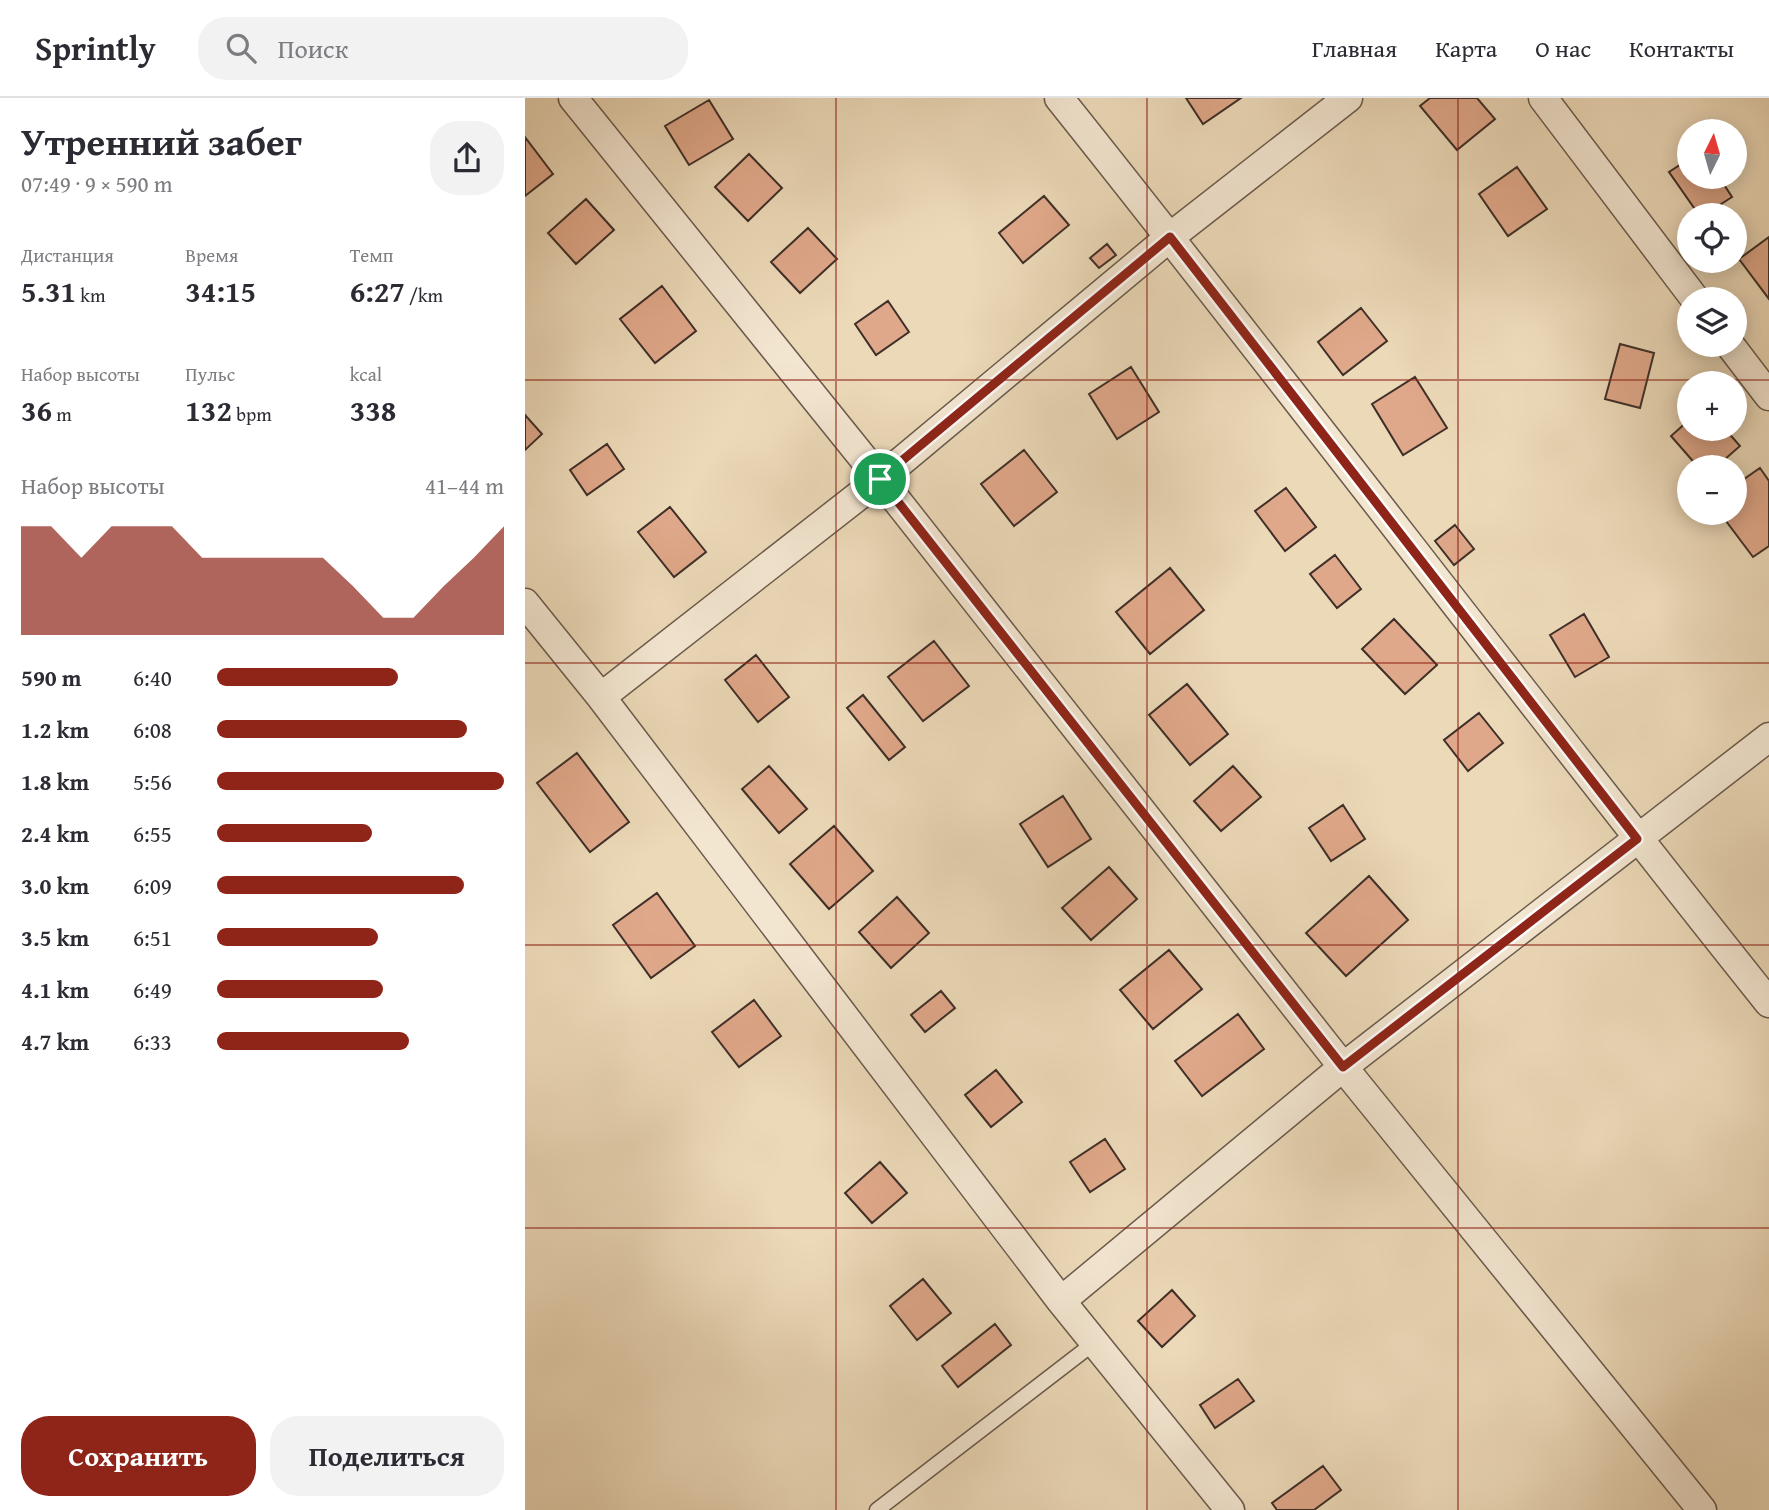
<!DOCTYPE html>
<html lang="ru">
<head>
<meta charset="utf-8">
<style>
	:root { --surface:#fff; --page:#f2f2f3; --text:#2b2b33; --muted:#7c7c81; --line:#e1e1e2; --accent:#8f2418 }
	body { margin:0; font-family:"Gentium Book Plus",serif; background:var(--page); color:var(--text); height:100vh; display:flex; flex-direction:column; font-size:26px; white-space:nowrap }
	* { box-sizing:border-box; margin:0 }
	p { font-size:23px; color:var(--muted) }
	.icon { flex:none; width:38px; height:38px; fill:none; stroke:currentColor; stroke-width:2; stroke-linecap:round; stroke-linejoin:round }
	.map { position:relative; flex:1; overflow:hidden }
	.details { display:flex; flex-direction:column; background:var(--surface); width:525px }
	.details>* { flex:none }
	.needle { width:46px; rotate:5deg }
	.buttons { position:absolute; left:1152px; top:21px; display:grid; gap:14px }
	.buttons a { display:grid; place-items:center; width:70px; height:70px; border-radius:50%; background:var(--surface); box-shadow:0 4px 18px #0003; font-size:35px }
	.pin { position:absolute; display:grid; place-items:center; width:60px; height:60px; color:#fff; margin:-30px; border:4px solid #fff; border-radius:50%; box-shadow:0 2px 7px #0007 }
	.round { display:grid; place-items:center; flex:none; width:74px; height:74px; border-radius:28px; background:var(--page) }
	.headline { display:flex; align-items:center; justify-content:space-between; height:119px; padding:0 21px }
	h1 { font-size:38px; font-weight:700; line-height:52px }
	.figures { display:grid; grid-template-columns:repeat(3,1fr); gap:10px; height:119px; padding:7px 21px }
	.figures div { display:grid; align-content:center }
	.figures b { font-size:30px; font-weight:700 }
	.figures small { font-size:19px; font-weight:400 }
	.figures p { font-size:19px }
	.chart { height:196px; padding:14px 21px }
	.chart p { display:flex; justify-content:space-between }
	.chart svg { width:100%; height:126px; margin-top:7px; fill:var(--accent); opacity:.7 }
	.action { display:flex; gap:14px; margin-top:auto; padding:14px 21px }
	.action a { flex:1; height:80px; border-radius:28px; background:var(--accent); color:#fff; font-size:28px; font-weight:700; line-height:80px; text-align:center }
	.action a+a { background:var(--page); color:var(--text) }
	ul { padding:0 21px; list-style:none; font-size:23px }
	li { display:grid; grid-template-columns:112px 84px 1fr; align-items:center; height:52px }
	li i { height:18px; border-radius:9px; background:var(--accent) }
	header { display:flex; align-items:center; gap:42px; box-sizing:border-box; height:98px; padding:0 35px; background:var(--surface); border-bottom:2px solid var(--line) }
	header strong { font-size:33px }
	nav { display:flex; gap:38px; margin-inline-start:auto; font-size:24px }
	.search { width:490px; height:63px; background:var(--page); display:flex; align-items:center; gap:18px; box-sizing:border-box; padding:0 24px; border-radius:28px; color:var(--muted); font-size:26px }
	main { display:flex; flex:1; min-height:0 }
	.map>svg:first-child { display:block }
	.building { fill:#e0a88a; stroke:#3e2f28; stroke-width:2 }
	.lines { fill:none; stroke-linecap:round; stroke-linejoin:round }
	.lane-casing { stroke:#6a5a4c; stroke-width:17 }
	.street-casing { stroke:#6a5a4c; stroke-width:31 }
	.lane { stroke:#f3e6d1; stroke-width:14 }
	.street { stroke:#f3e6d1; stroke-width:28 }
	.route-casing { stroke:#fff; stroke-width:14 }
	.route { stroke:#8f2418; stroke-width:9 }
	.grid { fill:none; stroke:#8f2418; stroke-width:2; stroke-opacity:0.55 }
</style>
</head>
<body>
<header>
<strong>Sprintly</strong>
<div class="search"><svg class="icon" aria-label="search" viewBox="0 0 24 24"><circle cx="10" cy="10" r="6"/><path d="M15 15l6 6"/></svg>Поиск</div>
<nav><a>Главная</a><a>Карта</a><a>О нас</a><a>Контакты</a></nav>
</header>
<main>
<section class="details">
<div class="headline"><div><h1>Утренний забег</h1><p>07:49 · 9 × 590 m</p></div><a class="round"><svg class="icon" aria-label="share" viewBox="0 0 24 24"><path d="M12 15V3M7 8l5-5 5 5M5 13v7h14v-7"/></svg></a></div>
<div class="figures">
<div><p>Дистанция</p><b>5.31<small> km</small></b></div>
<div><p>Время</p><b>34:15</b></div>
<div><p>Темп</p><b>6:27<small> /km</small></b></div>
</div>
<div class="figures">
<div><p>Набор высоты</p><b>36<small> m</small></b></div>
<div><p>Пульс</p><b>132<small> bpm</small></b></div>
<div><p>kcal</p><b>338</b></div>
</div>
<div class="chart"><p><span>Набор высоты</span>41–44 m</p>
<svg viewBox="0 0 160 44" preserveAspectRatio="none"><path d="M0 44V6L10 6L20 17L30 6L40 6L50 6L60 17L70 17L80 17L90 17L100 17L110 27L120 38L130 38L140 27L150 17L160 6V44z"/></svg>
</div>
<ul>
<li><b>590 m</b>6:40<i style="width:63%"></i></li>
<li><b>1.2 km</b>6:08<i style="width:87%"></i></li>
<li><b>1.8 km</b>5:56<i style="width:100%"></i></li>
<li><b>2.4 km</b>6:55<i style="width:54%"></i></li>
<li><b>3.0 km</b>6:09<i style="width:86%"></i></li>
<li><b>3.5 km</b>6:51<i style="width:56%"></i></li>
<li><b>4.1 km</b>6:49<i style="width:58%"></i></li>
<li><b>4.7 km</b>6:33<i style="width:67%"></i></li>
</ul>
<div class="action"><a>Сохранить</a><a>Поделиться</a></div>
</section>
<div class="map">
<svg width="1244" height="1412" viewBox="0 0 1244 1412">
	<rect width="100%" height="100%" fill="#ecd9b8"/>
	<filter id="stains"><feTurbulence type="fractalNoise" baseFrequency=".00286" numOctaves="4"/><feColorMatrix values="0 0 0 0 .2 0 0 0 0 .09 0 0 0 0 .02 0 0 0 .5 -.17"/></filter>
	<radialGradient id="worn" r=".72"><stop offset=".6" stop-color="#630" stop-opacity="0"/><stop offset="1" stop-color="#630" stop-opacity=".3"/></radialGradient>
	<!-- building -->
	<path class="building" d="M 661,0 L 716,0 L 678,26 Z
		M 905,0 L 952,0 L 970,21 L 932,52 L 895,8 Z
		M 184,2 L 208,41 L 164,67 L 140,28 Z
		M 0,39 L 28,76 L 0,98 Z
		M 224,56 L 257,90 L 223,123 L 190,89 Z
		M 1164,61 L 1164,79 L 1194,79 L 1207,99 L 1179,117 L 1174,117 L 1144,74 Z
		M 992,69 L 1022,111 L 983,138 L 954,96 Z
		M 519,98 L 544,127 L 498,165 L 474,135 Z
		M 61,101 L 89,132 L 51,166 L 23,135 Z
		M 283,130 L 312,161 L 275,195 L 246,164 Z
		M 1244,139 L 1244,201 L 1214,161 Z
		M 582,146 L 591,157 L 574,170 L 565,160 Z
		M 137,188 L 171,233 L 130,265 L 95,221 Z
		M 363,203 L 384,234 L 351,257 L 330,226 Z
		M 836,210 L 862,243 L 818,277 L 793,244 Z
		M 1095,246 L 1129,255 L 1115,310 L 1080,301 Z
		M 606,269 L 634,314 L 592,341 L 564,296 Z
		M 890,279 L 922,330 L 878,357 L 847,306 Z
		M 0,317 L 17,336 L 0,352 Z
		M 1164,322 L 1164,331 L 1200,331 L 1215,348 L 1191,369 L 1173,369 L 1146,338 Z
		M 82,346 L 99,371 L 62,397 L 45,372 Z
		M 499,352 L 532,394 L 489,428 L 456,386 Z
		M 1235,370 L 1244,383 L 1244,448 L 1228,459 L 1195,415 L 1209,415 L 1209,388 Z
		M 761,390 L 791,429 L 760,453 L 730,413 Z
		M 145,409 L 181,454 L 149,479 L 113,434 Z
		M 930,427 L 949,451 L 929,467 L 910,443 Z
		M 810,457 L 836,491 L 812,510 L 785,476 Z
		M 645,470 L 679,512 L 625,556 L 591,514 Z
		M 1059,516 L 1084,559 L 1050,579 L 1025,537 Z
		M 869,521 L 912,567 L 880,596 L 837,551 Z
		M 409,543 L 444,588 L 398,623 L 363,579 Z
		M 231,557 L 264,599 L 233,624 L 200,582 Z
		M 662,586 L 703,636 L 665,667 L 624,617 Z
		M 338,597 L 380,649 L 364,662 L 322,610 Z
		M 954,615 L 978,645 L 943,673 L 919,642 Z
		M 52,655 L 104,724 L 65,754 L 12,685 Z
		M 244,668 L 282,711 L 254,735 L 217,691 Z
		M 708,668 L 736,699 L 696,733 L 669,703 Z
		M 538,698 L 566,741 L 523,769 L 495,726 Z
		M 818,707 L 840,741 L 806,763 L 784,730 Z
		M 309,728 L 348,773 L 304,811 L 265,766 Z
		M 584,769 L 612,801 L 566,842 L 537,810 Z
		M 844,778 L 883,822 L 821,878 L 781,835 Z
		M 132,795 L 170,848 L 126,880 L 88,827 Z
		M 372,799 L 404,835 L 366,870 L 334,834 Z
		M 644,852 L 677,891 L 628,931 L 595,892 Z
		M 416,893 L 430,910 L 400,934 L 386,917 Z
		M 229,902 L 256,938 L 214,969 L 187,934 Z
		M 713,916 L 739,951 L 677,998 L 650,963 Z
		M 471,972 L 497,1004 L 466,1029 L 440,997 Z
		M 580,1041 L 600,1071 L 565,1094 L 545,1064 Z
		M 355,1064 L 382,1095 L 347,1125 L 320,1095 Z
		M 398,1181 L 426,1215 L 392,1242 L 365,1208 Z
		M 647,1192 L 670,1218 L 637,1249 L 613,1223 Z
		M 470,1226 L 486,1247 L 433,1289 L 417,1268 Z
		M 713,1281 L 729,1303 L 690,1330 L 675,1307 Z
		M 798,1368 L 816,1392 L 789,1412 L 752,1412 L 747,1405 Z"/>
	<g class="lines">
		<!-- lane casing -->
		<g class="lane-casing">
			<path id="lane" d="M 352,1412 L 569,1245"/>
		</g>
		<!-- street casing -->
		<g class="street-casing">
			<path id="street" d="M 48,0 L 355,381 L 818,969 L 1177,1412
				M 534,0 C 773,299 1004,605 1244,905
				M 1018,0 L 1170,201
				M 1205,247 L 1244,298
				M 0,505 L 76,599 L 536,1203 L 705,1412
				M 76,599 L 355,381 L 645,139 L 823,0
				M 536,1203 L 818,969 L 1244,639"/>
		</g>
		<!-- lane -->
		<use href="#lane" class="lane"/>
		<!-- street -->
		<use href="#street" class="street"/>
	</g>
	<g class="lines">
		<!-- route casing -->
		<g class="route-casing">
			<path id="route" d="M 645,139 L 1112,741 L 818,969 L 355,381 Z"/>
		</g>
		<!-- route -->
		<use href="#route" class="route"/>
	</g>
	<!-- grid -->
	<path class="grid" d="M 311,0 L 311,1412M 622,0 L 622,1412M 933,0 L 933,1412M 0,282 L 1244,282M 0,565 L 1244,565M 0,847 L 1244,847M 0,1130 L 1244,1130"/>
	<rect width="100%" height="100%" filter="url(#stains)"/>
	<rect width="100%" height="100%" fill="url(#worn)"/>
</svg>
<div class="buttons">
<a><svg class="needle" viewBox="-14 -14 28 28"><path d="M0-13l5 13h-10z" fill="#e53935"/><path d="M0 13l5-13h-10z" fill="#7c7c81"/></svg></a>
<a><svg class="icon" aria-label="locate" viewBox="0 0 24 24"><circle cx="12" cy="12" r="6"/><path d="M12 2v4M12 18v4M2 12h4M18 12h4"/></svg></a>
<a><svg class="icon" aria-label="layers" viewBox="0 0 24 24"><path d="M12 4l9 5-9 5-9-5zM3 14l9 5 9-5"/></svg></a>
<a>+</a>
<a>−</a>
</div>
<div class="pin" style="left:355px;top:381px;background:#1e9e55"><svg class="icon" aria-label="arrive" viewBox="0 0 24 24"><path d="M6 21V4h12l-3 4 3 4H6"/></svg></div>
</div>
</main>
</body>
</html>
